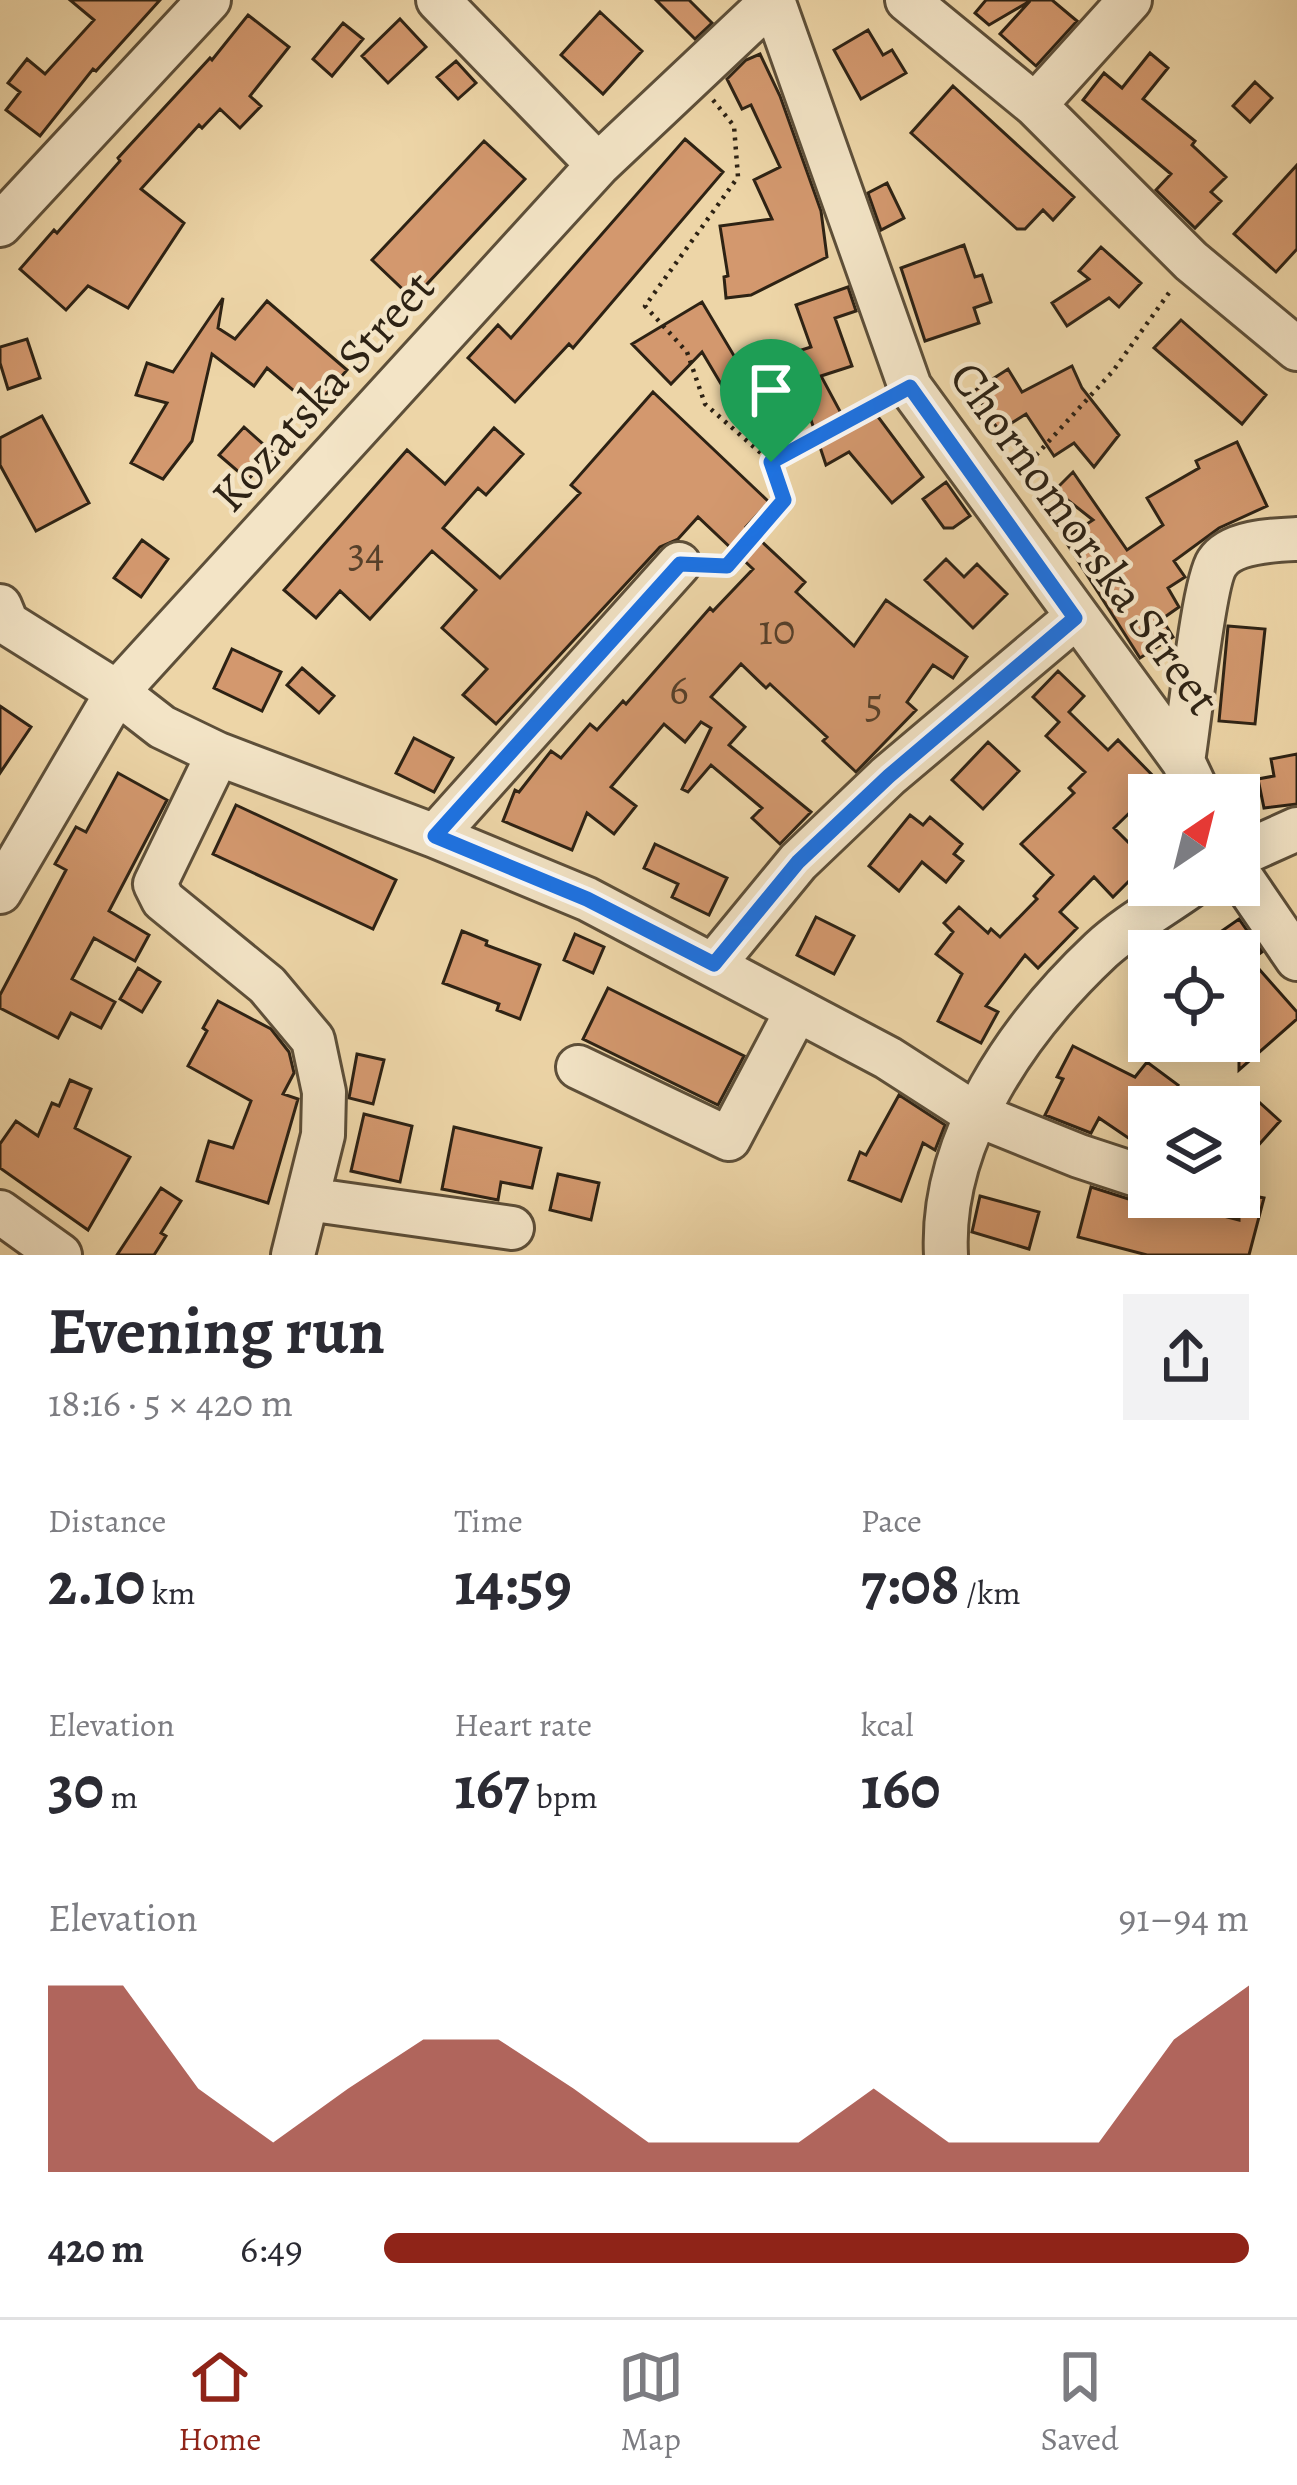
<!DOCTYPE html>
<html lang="en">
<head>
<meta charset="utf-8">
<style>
	:root { --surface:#fff; --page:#f2f2f3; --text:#2b2b33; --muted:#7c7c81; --line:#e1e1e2; --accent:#8f2418 }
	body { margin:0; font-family:Alegreya,serif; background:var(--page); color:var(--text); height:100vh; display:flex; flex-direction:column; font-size:45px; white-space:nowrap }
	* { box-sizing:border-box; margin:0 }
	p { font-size:39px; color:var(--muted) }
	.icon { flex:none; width:66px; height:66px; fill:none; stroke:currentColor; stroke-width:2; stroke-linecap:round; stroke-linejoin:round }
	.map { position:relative; height:1255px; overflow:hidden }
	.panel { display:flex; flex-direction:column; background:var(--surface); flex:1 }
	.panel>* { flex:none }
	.needle { width:78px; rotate:35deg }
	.buttons { position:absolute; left:1128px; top:774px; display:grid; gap:24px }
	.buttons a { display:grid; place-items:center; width:132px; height:132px; border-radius:0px; background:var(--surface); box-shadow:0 6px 30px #0003; font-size:60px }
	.pin { position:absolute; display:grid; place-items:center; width:102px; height:102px; color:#fff; margin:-123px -51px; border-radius:50% 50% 50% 0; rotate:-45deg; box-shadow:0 0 12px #0007 }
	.pin .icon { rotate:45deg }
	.round { display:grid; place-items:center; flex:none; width:126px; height:126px; border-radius:0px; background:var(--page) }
	.headline { display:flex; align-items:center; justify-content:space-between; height:204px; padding:0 48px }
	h1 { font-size:66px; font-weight:700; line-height:90px }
	.figures { display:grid; grid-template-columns:repeat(3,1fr); gap:18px; height:204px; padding:12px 48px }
	.figures div { display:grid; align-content:center }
	.figures b { font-size:60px; font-weight:700 }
	.figures small { font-size:33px; font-weight:400 }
	.figures p { font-size:33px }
	.chart { height:336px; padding:24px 48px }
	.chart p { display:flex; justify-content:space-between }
	.chart svg { width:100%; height:216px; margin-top:12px; fill:var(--accent); opacity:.7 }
	ul { padding:0 48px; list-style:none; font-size:39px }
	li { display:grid; grid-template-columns:192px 144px 1fr; align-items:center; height:90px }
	li i { height:30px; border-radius:15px; background:var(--accent) }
	.menu { display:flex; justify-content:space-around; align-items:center; height:168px; border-top:3px solid var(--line); background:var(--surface); font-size:33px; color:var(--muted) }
	.menu a { display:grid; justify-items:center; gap:6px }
	.menu .on { color:var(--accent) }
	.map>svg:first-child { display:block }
	.building { fill:#d3986e; stroke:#2d2214; stroke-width:3 }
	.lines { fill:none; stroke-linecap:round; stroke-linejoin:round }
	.minor-casing { stroke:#5d4f39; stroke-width:48 }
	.path { stroke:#2d2214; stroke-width:4.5; stroke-dasharray:3 6; stroke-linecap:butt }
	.minor { stroke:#f3e4c6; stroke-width:42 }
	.route-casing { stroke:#fff; stroke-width:24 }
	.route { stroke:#1a73e8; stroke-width:15 }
	.labels { text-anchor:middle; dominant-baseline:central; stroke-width:9; stroke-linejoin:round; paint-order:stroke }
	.number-label { font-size:42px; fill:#56402a }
	.street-label { font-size:48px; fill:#2d2214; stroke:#f3e4c6 }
</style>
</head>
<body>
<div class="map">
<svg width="1297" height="1255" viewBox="0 0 1297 1255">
	<rect width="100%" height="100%" fill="#edd5a7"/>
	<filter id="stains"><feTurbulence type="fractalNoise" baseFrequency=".00167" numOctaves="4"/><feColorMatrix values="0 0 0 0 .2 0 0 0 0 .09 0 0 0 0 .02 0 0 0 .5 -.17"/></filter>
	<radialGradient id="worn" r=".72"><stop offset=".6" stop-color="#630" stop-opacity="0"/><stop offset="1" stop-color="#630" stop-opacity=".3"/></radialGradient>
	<!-- building -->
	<path class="building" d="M 70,0 L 160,0 L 96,71 L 93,69 L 40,136 L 6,110 L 20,92 L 8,83 L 27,59 L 45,74 L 94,20 Z
		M 656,0 L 689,0 L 712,23 L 695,39 Z
		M 986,0 L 1052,0 L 1077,21 L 1036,66 L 1000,34 L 1030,1 L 989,25 L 975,13 Z
		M 600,12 L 642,51 L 603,94 L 561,55 Z
		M 248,15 L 289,47 L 250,96 L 261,106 L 240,128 L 220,109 L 202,128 L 199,125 L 141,189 L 184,223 L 128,308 L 88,286 L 66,310 L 20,269 L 54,230 L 57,233 L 120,161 L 118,158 L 210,58 L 212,60 Z
		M 400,19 L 426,47 L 388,83 L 362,56 Z
		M 343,23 L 363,39 L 332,76 L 313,59 Z
		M 868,30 L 883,55 L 892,50 L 906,73 L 861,99 L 834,50 Z
		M 1150,53 L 1168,68 L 1143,99 L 1195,141 L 1192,145 L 1226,177 L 1211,192 L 1221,201 L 1195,228 L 1156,190 L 1171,174 L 1083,100 L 1104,73 L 1122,88 Z
		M 760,54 L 780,96 L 821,211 L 827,257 L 751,295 L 726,298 L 724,277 L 728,276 L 720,226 L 772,219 L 754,180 L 780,167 L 751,105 L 742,109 L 727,79 L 746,60 Z
		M 456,61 L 476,83 L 458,99 L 437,77 Z
		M 1255,82 L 1272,98 L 1250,122 L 1233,106 Z
		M 953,86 L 1074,197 L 1053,220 L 1043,210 L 1025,229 L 1017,229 L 911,133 Z
		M 685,139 L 723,172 L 573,348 L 569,344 L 515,402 L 468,358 L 498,325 L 511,338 Z
		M 484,141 L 525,179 L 413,299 L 372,260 Z
		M 1297,165 L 1297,249 L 1276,272 L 1234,234 Z
		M 887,183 L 904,218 L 881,230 L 868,193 Z
		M 964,245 L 975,277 L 982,275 L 991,302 L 974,308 L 979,323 L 925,341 L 901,268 Z
		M 1101,247 L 1141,283 L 1119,307 L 1109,298 L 1067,326 L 1052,303 L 1089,279 L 1079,271 Z
		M 848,287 L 856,311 L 835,318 L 852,366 L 821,376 L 850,430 L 876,414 L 923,477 L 892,503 L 849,452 L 826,465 L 789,354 L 811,347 L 796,305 Z
		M 223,298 L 218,328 L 235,339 L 267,301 L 347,370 L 314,408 L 267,368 L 254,386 L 212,354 L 192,441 L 163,479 L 131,463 L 167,403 L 136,395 L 147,363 L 173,372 Z
		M 702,302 L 777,428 L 755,441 L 702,352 L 671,384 L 632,344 Z
		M 1181,320 L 1266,395 L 1242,424 L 1154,348 Z
		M 27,339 L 40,378 L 8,389 L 0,363 L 0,347 Z
		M 1072,366 L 1082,388 L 1119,435 L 1094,467 L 1074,443 L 1054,456 L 1026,414 L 999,431 L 974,391 L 1008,369 L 1022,392 Z
		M 653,392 L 769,502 L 746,527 L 805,582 L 796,592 L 854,646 L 886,600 L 967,657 L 953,678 L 933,665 L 907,702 L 916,710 L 856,772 L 823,741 L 827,737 L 770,684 L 766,688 L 741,664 L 711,697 L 745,727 L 729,745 L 811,812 L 780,844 L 752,818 L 762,808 L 711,765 L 688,792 L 682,789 L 711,728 L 701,722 L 685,742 L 664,724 L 611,787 L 636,806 L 614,834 L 587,813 L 572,850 L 503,821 L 515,790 L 519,792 L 551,751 L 561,758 L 590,724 L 597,730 L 623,701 L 626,704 L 710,608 L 713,611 L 753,569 L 698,517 L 678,539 L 660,547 L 496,724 L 463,695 L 487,669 L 442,628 L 476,590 L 432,551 L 370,619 L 340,591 L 316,618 L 284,590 L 407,450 L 445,484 L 494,428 L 523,454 L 486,495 L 478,488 L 443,528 L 500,578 L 580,493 L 571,485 Z
		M 42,416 L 89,503 L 36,531 L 0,465 L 0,438 Z
		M 244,427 L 272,452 L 248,480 L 219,455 Z
		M 1237,442 L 1267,506 L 1219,528 L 1174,561 L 1185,577 L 1168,588 L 1179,607 L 1162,619 L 1173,637 L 1140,658 L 1064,539 L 1093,520 L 1055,490 L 1073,472 L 1127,550 L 1163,525 L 1147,498 L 1199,468 L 1196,461 Z
		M 946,482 L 970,516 L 953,528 L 944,528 L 923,499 Z
		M 142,540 L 168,559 L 141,597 L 114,578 Z
		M 946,559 L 964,577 L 977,564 L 1007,594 L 973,628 L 925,580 Z
		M 1228,626 L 1265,629 L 1255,724 L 1219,721 Z
		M 232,649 L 281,672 L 262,711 L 214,688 Z
		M 302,668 L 334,696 L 319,713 L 287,685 Z
		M 1058,671 L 1084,696 L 1069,712 L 1108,750 L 1118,740 L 1160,783 L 1114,828 L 1148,862 L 1113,897 L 1094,877 L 1060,912 L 1077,928 L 1038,968 L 1025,955 L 986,1006 L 998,1012 L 981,1043 L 938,1021 L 962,974 L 936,954 L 953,932 L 944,923 L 959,907 L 988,933 L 991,929 L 1000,937 L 1037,899 L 1034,896 L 1053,875 L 1021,844 L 1074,793 L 1069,788 L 1085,772 L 1046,736 L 1059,722 L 1033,697 Z
		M 0,706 L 31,727 L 0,773 Z
		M 414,738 L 453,758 L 434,792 L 396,773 Z
		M 988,742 L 1019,771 L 983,809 L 952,780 Z
		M 1297,754 L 1297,804 L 1264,808 L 1258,779 L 1274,776 L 1271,759 Z
		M 118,773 L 167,800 L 109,911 L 149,935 L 135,961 L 94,938 L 72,979 L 115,1002 L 101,1028 L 71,1013 L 58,1038 L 0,1008 L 0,995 L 66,870 L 55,864 L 76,827 L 86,832 Z
		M 236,805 L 396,880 L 373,929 L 213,854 Z
		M 910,815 L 923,825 L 930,817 L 962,844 L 954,854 L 963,861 L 946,882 L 922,862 L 899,891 L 869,866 Z
		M 655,844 L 727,878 L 709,915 L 672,897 L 678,884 L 644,868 Z
		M 816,917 L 854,936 L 834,974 L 797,955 Z
		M 1239,919 L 1262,952 L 1251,960 L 1297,1012 L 1297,1019 L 1239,1070 L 1239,951 L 1193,951 Z
		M 462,931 L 487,941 L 486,945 L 540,965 L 520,1019 L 497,1010 L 499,1004 L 443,983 Z
		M 575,934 L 604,947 L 593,973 L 564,960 Z
		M 138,968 L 160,982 L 142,1012 L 120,999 Z
		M 608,988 L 744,1056 L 718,1105 L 583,1039 Z
		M 218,1001 L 271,1029 L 289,1052 L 294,1073 L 283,1094 L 298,1099 L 268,1203 L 197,1181 L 209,1141 L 233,1148 L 251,1101 L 188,1066 L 207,1031 L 203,1028 Z
		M 1073,1046 L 1135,1077 L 1147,1062 L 1178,1085 L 1162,1107 L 1149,1107 L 1149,1152 L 1099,1118 L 1091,1133 L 1045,1115 L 1063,1079 L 1057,1077 Z
		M 357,1054 L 384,1060 L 373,1104 L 349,1098 Z
		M 70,1080 L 91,1089 L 75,1128 L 130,1157 L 88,1230 L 0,1168 L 0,1144 L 16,1121 L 38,1136 L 52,1103 L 59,1106 Z
		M 1249,1093 L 1280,1121 L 1239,1167 L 1239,1104 Z
		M 899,1095 L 945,1125 L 935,1150 L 923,1143 L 901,1201 L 849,1180 L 860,1152 L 866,1155 Z
		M 364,1114 L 412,1126 L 400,1182 L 351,1171 Z
		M 454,1127 L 541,1148 L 532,1188 L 501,1182 L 498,1200 L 442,1189 Z
		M 558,1174 L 599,1183 L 591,1220 L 550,1210 Z
		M 1091,1187 L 1141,1203 L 1162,1200 L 1239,1220 L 1239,1193 L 1264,1198 L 1249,1255 L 1147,1255 L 1078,1237 Z
		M 161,1188 L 181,1201 L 161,1233 L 166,1236 L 154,1255 L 117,1255 Z
		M 980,1196 L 1039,1212 L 1029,1249 L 972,1232 Z"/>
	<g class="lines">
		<!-- minor casing -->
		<g class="minor-casing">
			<path id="minor" d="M 438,0 L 598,165
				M 773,0 L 910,387 L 1183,761 L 1199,795
				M 907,0 L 1035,105 L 1191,261 L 1297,349
				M 1035,105 L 1130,0
				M 0,225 L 209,0
				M 0,606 L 7,623 L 117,692 L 162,727 L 218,754 L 435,836 L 587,899 L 888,1058 L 975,1114 L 1079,1156 L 1149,1179
				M 218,754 L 155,884 L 163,900 L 267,985 L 313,1040 L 324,1092 L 323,1135 L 293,1255
				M 1183,761 C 1189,727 1203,584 1217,563 C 1231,541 1274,540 1297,539
				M 435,836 L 679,564
				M 1239,855 L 1297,829
				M 1239,874 L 1297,959
				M 0,892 L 117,692 L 598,165 L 773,0
				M 714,964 L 798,862 L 888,776 L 1075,618
				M 578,1067 L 729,1139 L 796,1012
				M 307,1199 L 512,1228
				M 0,1212 L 60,1255
				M 946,1255 C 940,1139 1019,1027 1101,950 C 1128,925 1163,906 1192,885"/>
		</g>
		<!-- path -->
		<path class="path" d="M 713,100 L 734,126 L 738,177 L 645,306 L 687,352 L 705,404 L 771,462 L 878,404
			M 1018,475 L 1113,371 L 1171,290
			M 716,565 L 727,566 L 784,499 L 771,462"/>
		<!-- minor -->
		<use href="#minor" class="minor"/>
	</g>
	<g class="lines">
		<!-- route casing -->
		<g class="route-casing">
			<path id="route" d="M 910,387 L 1075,618 L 889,776 L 798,862 L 714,964 L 587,899 L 435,836 L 680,564 L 727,566 L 784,500 L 771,462 Z"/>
		</g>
		<!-- route -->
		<use href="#route" class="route"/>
	</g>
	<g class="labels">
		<!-- number labels -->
		<g class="number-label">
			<text x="366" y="551">34</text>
			<text x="777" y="629">10</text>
			<text x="679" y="689">6</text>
			<text x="874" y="702">5</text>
		</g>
		<!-- street labels -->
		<g class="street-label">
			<text transform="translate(323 391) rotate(-48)">Kozatska Street</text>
			<text transform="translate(1085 538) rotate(54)">Chornomorska Street</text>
		</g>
	</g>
	<rect width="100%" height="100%" filter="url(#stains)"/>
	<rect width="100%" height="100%" fill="url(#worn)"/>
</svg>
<div class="buttons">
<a><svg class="needle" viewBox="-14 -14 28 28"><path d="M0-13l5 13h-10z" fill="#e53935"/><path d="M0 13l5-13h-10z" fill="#7c7c81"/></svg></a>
<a><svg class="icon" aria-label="locate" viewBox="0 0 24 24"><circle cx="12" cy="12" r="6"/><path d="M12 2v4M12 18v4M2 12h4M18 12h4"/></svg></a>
<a><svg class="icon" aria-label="layers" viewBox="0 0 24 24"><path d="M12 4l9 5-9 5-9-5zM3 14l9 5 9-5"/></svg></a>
</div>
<div class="pin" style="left:771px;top:462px;background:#1e9e55"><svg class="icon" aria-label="arrive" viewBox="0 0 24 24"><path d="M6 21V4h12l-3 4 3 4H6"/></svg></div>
</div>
<section class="panel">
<div class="headline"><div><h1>Evening run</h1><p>18:16 · 5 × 420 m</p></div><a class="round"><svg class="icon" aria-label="share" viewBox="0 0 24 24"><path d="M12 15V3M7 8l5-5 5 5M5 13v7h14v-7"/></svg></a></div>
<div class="figures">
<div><p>Distance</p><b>2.10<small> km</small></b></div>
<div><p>Time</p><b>14:59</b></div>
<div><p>Pace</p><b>7:08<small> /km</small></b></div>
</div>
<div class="figures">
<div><p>Elevation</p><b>30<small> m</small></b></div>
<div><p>Heart rate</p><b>167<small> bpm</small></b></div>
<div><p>kcal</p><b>160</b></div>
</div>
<div class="chart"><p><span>Elevation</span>91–94 m</p>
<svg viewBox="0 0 160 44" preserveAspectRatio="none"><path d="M0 44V6L10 6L20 27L30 38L40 27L50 17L60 17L70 27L80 38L90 38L100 38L110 27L120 38L130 38L140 38L150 17L160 6V44z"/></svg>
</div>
<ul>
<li><b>420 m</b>6:49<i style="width:100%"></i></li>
</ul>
</section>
<nav class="menu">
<a class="on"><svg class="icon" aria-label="home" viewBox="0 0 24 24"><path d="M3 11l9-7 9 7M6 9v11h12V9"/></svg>Home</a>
<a><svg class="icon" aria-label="map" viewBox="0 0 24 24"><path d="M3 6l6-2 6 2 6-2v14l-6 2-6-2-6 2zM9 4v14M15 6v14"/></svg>Map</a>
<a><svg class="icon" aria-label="saved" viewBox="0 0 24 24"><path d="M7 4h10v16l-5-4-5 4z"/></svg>Saved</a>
</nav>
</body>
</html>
